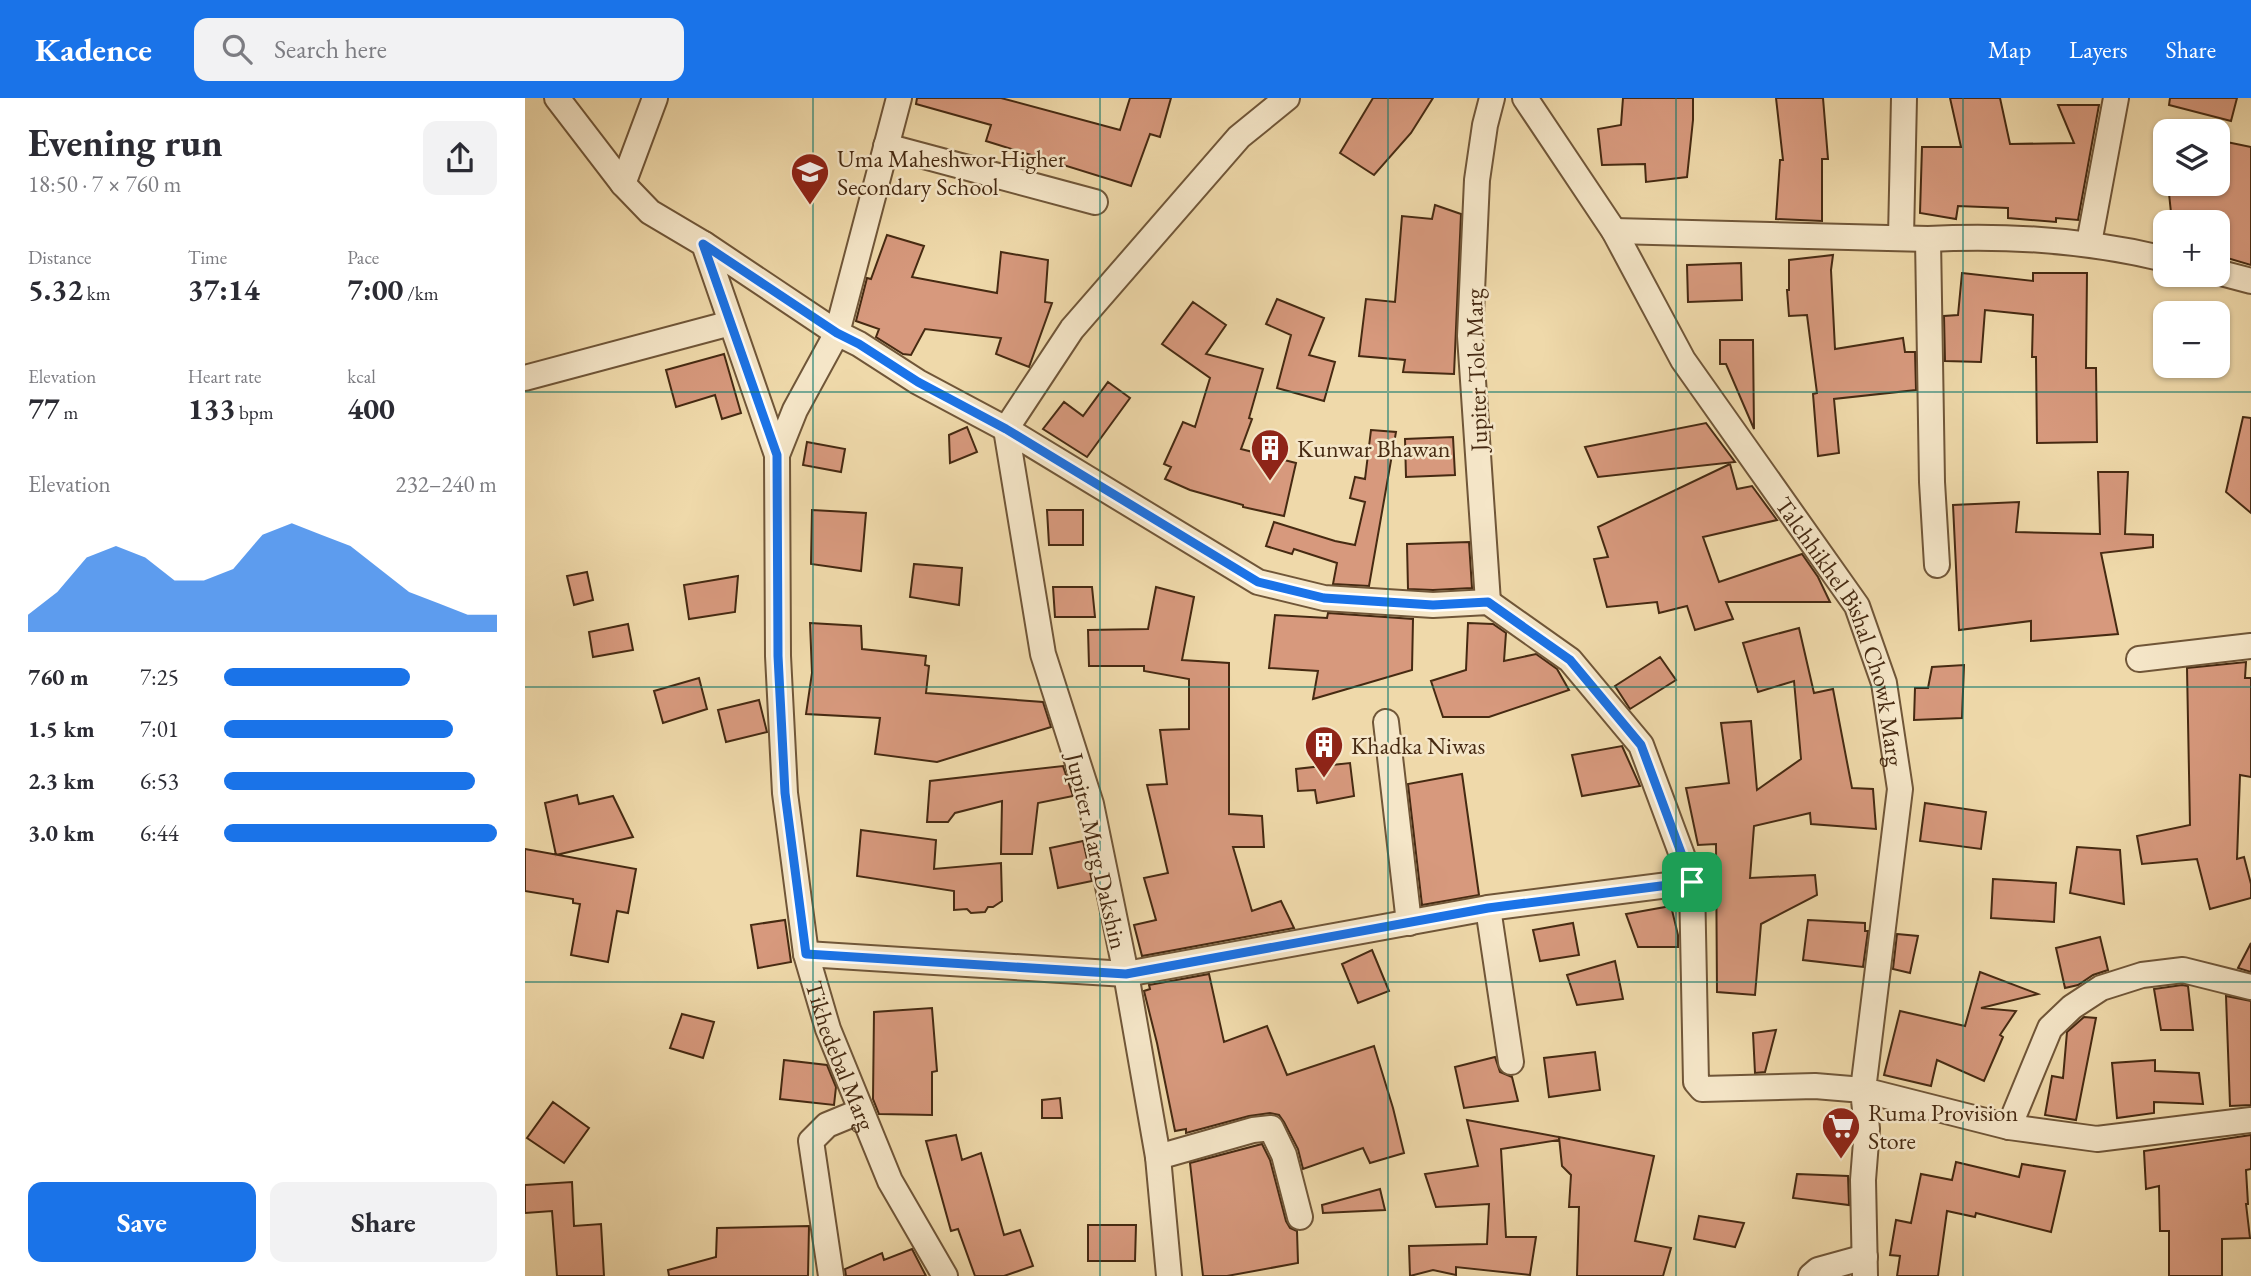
<!DOCTYPE html>
<html lang="en">
<head>
<meta charset="utf-8">
<style>
	:root { --surface:#fff; --page:#f2f2f3; --text:#2b2b33; --muted:#7c7c81; --accent:#1a73e8 }
	body { margin:0; font-family:"EB Garamond",serif; background:var(--page); color:var(--text); height:100vh; display:flex; flex-direction:column; font-size:26px; white-space:nowrap }
	* { box-sizing:border-box; margin:0 }
	p { font-size:23px; color:var(--muted) }
	.icon { flex:none; width:38px; height:38px; fill:none; stroke:currentColor; stroke-width:2; stroke-linecap:round; stroke-linejoin:round }
	.map { position:relative; flex:1; overflow:hidden }
	.panel { display:flex; flex-direction:column; background:var(--surface); width:525px }
	.panel>* { flex:none }
	.tools { position:absolute; left:1628px; top:21px; display:grid; gap:14px }
	.tools a { display:grid; place-items:center; width:77px; height:77px; border-radius:14px; background:var(--surface); box-shadow:0 2px 5px #0004; font-size:35px }
	.pin { position:absolute; display:grid; place-items:center; width:60px; height:60px; color:#fff; margin:-30px; border-radius:14px; box-shadow:0 4px 10px #0006 }
	.round { display:grid; place-items:center; flex:none; width:74px; height:74px; border-radius:14px; background:var(--page) }
	.headline { display:flex; align-items:center; justify-content:space-between; height:119px; padding:0 28px }
	h1 { font-size:38px; font-weight:700; line-height:52px }
	.figures { display:grid; grid-template-columns:repeat(3,1fr); gap:10px; height:119px; padding:7px 28px }
	.figures div { display:grid; align-content:center }
	.figures b { font-size:30px; font-weight:700 }
	.figures small { font-size:19px; font-weight:400 }
	.figures p { font-size:19px }
	.chart { height:196px; padding:14px 28px }
	.chart p { display:flex; justify-content:space-between }
	.chart svg { width:100%; height:126px; margin-top:7px; fill:var(--accent); opacity:.7 }
	.primary-button { display:flex; gap:14px; margin-top:auto; padding:14px 28px }
	.primary-button a { flex:1; height:80px; border-radius:14px; background:var(--accent); color:#fff; font-size:28px; font-weight:700; line-height:80px; text-align:center }
	.primary-button a+a { background:var(--page); color:var(--text) }
	ul { padding:0 28px; list-style:none; font-size:23px }
	li { display:grid; grid-template-columns:112px 84px 1fr; align-items:center; height:52px }
	li i { height:18px; border-radius:9px; background:var(--accent) }
	header { display:flex; align-items:center; gap:42px; box-sizing:border-box; height:98px; padding:0 35px; background:var(--accent); color:#fff }
	header strong { font-size:33px }
	nav { display:flex; gap:38px; margin-inline-start:auto; font-size:24px }
	.search { width:490px; height:63px; background:var(--page); display:flex; align-items:center; gap:18px; box-sizing:border-box; padding:0 24px; border-radius:14px; color:var(--muted); font-size:26px }
	main { display:flex; flex:1; min-height:0 }
	.map>svg:first-child { display:block }
	.building { fill:#d7997d; stroke:#462a12; stroke-width:2 }
	.lines { fill:none; stroke-linecap:round; stroke-linejoin:round }
	.minor-casing { stroke:#705638; stroke-width:28 }
	.minor { stroke:#f5e6c8; stroke-width:24 }
	.route-casing { stroke:#fff; stroke-width:14 }
	.route { stroke:#1a73e8; stroke-width:9 }
	.grid { fill:none; stroke:#0f766e; stroke-width:2; stroke-opacity:0.55 }
	.labels { text-anchor:middle; dominant-baseline:central; stroke-width:5; stroke-linejoin:round; paint-order:stroke }
	.poi-label { font-size:24px; fill:#462a12; stroke:#f5e6c8; text-anchor:start }
	.street-label { font-size:24px; fill:#462a12; stroke:#f5e6c8 }
</style>
</head>
<body>
<header>
<strong>Kadence</strong>
<div class="search"><svg class="icon" aria-label="search" viewBox="0 0 24 24"><circle cx="10" cy="10" r="6"/><path d="M15 15l6 6"/></svg>Search here</div>
<nav><a>Map</a><a>Layers</a><a>Share</a></nav>
</header>
<main>
<section class="panel">
<div class="headline"><div><h1>Evening run</h1><p>18:50 · 7 × 760 m</p></div><a class="round"><svg class="icon" aria-label="share" viewBox="0 0 24 24"><path d="M12 15V3M7 8l5-5 5 5M5 13v7h14v-7"/></svg></a></div>
<div class="figures">
<div><p>Distance</p><b>5.32<small> km</small></b></div>
<div><p>Time</p><b>37:14</b></div>
<div><p>Pace</p><b>7:00<small> /km</small></b></div>
</div>
<div class="figures">
<div><p>Elevation</p><b>77<small> m</small></b></div>
<div><p>Heart rate</p><b>133<small> bpm</small></b></div>
<div><p>kcal</p><b>400</b></div>
</div>
<div class="chart"><p><span>Elevation</span>232–240 m</p>
<svg viewBox="0 0 160 44" preserveAspectRatio="none"><path d="M0 44V38L10 30L20 18L30 14L40 18L50 26L60 26L70 22L80 10L90 6L100 10L110 14L120 22L130 30L140 34L150 38L160 38V44z"/></svg>
</div>
<ul>
<li><b>760 m</b>7:25<i style="width:68%"></i></li>
<li><b>1.5 km</b>7:01<i style="width:84%"></i></li>
<li><b>2.3 km</b>6:53<i style="width:92%"></i></li>
<li><b>3.0 km</b>6:44<i style="width:100%"></i></li>
</ul>
<div class="primary-button"><a>Save</a><a>Share</a></div>
</section>
<div class="map">
<svg width="1726" height="1178" viewBox="0 0 1726 1178">
	<rect width="100%" height="100%" fill="#efd9aa"/>
	<filter id="stains"><feTurbulence type="fractalNoise" baseFrequency=".00286" numOctaves="4"/><feColorMatrix values="0 0 0 0 .2 0 0 0 0 .09 0 0 0 0 .02 0 0 0 .5 -.17"/></filter>
	<radialGradient id="worn" r=".72"><stop offset=".6" stop-color="#630" stop-opacity="0"/><stop offset="1" stop-color="#630" stop-opacity=".3"/></radialGradient>
	<!-- building -->
	<path class="building" d="M 392,0 L 476,0 L 595,32 L 605,0 L 646,0 L 635,39 L 625,36 L 606,88 L 461,43 L 466,27 L 391,6 Z
		M 848,0 L 908,0 L 886,35 L 849,77 L 815,55 Z
		M 1098,0 L 1168,0 L 1168,22 L 1162,79 L 1121,84 L 1120,66 L 1077,67 L 1073,31 L 1096,27 Z
		M 1251,0 L 1298,0 L 1303,61 L 1297,61 L 1297,123 L 1251,121 L 1255,62 L 1258,62 Z
		M 1425,0 L 1475,0 L 1485,46 L 1549,45 L 1533,7 L 1574,7 L 1553,122 L 1531,120 L 1531,124 L 1483,120 L 1483,110 L 1433,108 L 1431,121 L 1395,115 L 1397,49 L 1436,49 Z
		M 1645,0 L 1712,0 L 1706,23 L 1644,7 Z
		M 1692,42 L 1726,49 L 1726,167 L 1692,157 L 1692,124 L 1647,124 L 1643,86 L 1692,86 Z
		M 910,107 L 936,116 L 929,276 L 878,274 L 880,262 L 834,258 L 841,201 L 870,204 L 877,118 L 907,121 Z
		M 362,137 L 399,148 L 387,179 L 472,195 L 476,154 L 523,162 L 520,204 L 527,205 L 504,269 L 471,256 L 476,240 L 400,231 L 386,257 L 378,256 L 351,239 L 354,231 L 331,223 L 342,180 L 346,181 Z
		M 1308,157 L 1306,172 L 1310,251 L 1378,240 L 1380,254 L 1390,254 L 1391,292 L 1309,301 L 1314,355 L 1293,358 L 1288,296 L 1292,295 L 1282,217 L 1264,218 L 1262,192 L 1264,192 L 1264,162 Z
		M 1216,165 L 1217,202 L 1163,204 L 1162,167 Z
		M 1437,175 L 1508,183 L 1508,175 L 1562,175 L 1561,270 L 1571,270 L 1572,344 L 1512,345 L 1511,259 L 1507,259 L 1508,217 L 1460,212 L 1456,264 L 1420,263 L 1419,218 L 1433,217 Z
		M 752,201 L 799,220 L 784,257 L 810,264 L 799,303 L 752,290 L 766,237 L 741,226 Z
		M 668,204 L 701,227 L 681,256 L 738,271 L 724,320 L 727,321 L 716,351 L 771,365 L 759,418 L 718,409 L 718,407 L 665,392 L 640,381 L 646,369 L 639,366 L 658,324 L 670,329 L 685,280 L 637,246 Z
		M 1195,242 L 1228,242 L 1229,331 L 1201,266 L 1195,266 Z
		M 199,256 L 216,315 L 197,321 L 190,297 L 151,309 L 141,272 Z
		M 583,284 L 605,300 L 562,359 L 518,331 L 539,304 L 558,318 Z
		M 1718,319 L 1726,320 L 1726,415 L 1701,394 Z
		M 1181,325 L 1210,364 L 1073,379 L 1060,349 Z
		M 442,329 L 452,354 L 425,365 L 424,337 Z
		M 846,332 L 871,334 L 844,488 L 808,486 L 812,465 L 769,451 L 767,456 L 741,448 L 749,424 L 810,443 L 830,447 L 840,404 L 825,400 L 830,379 L 840,381 Z
		M 928,339 L 930,377 L 881,379 L 880,341 Z
		M 282,344 L 320,351 L 316,374 L 278,367 Z
		M 1205,366 L 1212,391 L 1227,388 L 1252,422 L 1178,439 L 1194,484 L 1277,456 L 1293,479 L 1305,504 L 1201,504 L 1208,521 L 1170,532 L 1162,508 L 1134,515 L 1132,504 L 1082,509 L 1069,461 L 1083,459 L 1073,429 Z
		M 1573,374 L 1603,374 L 1600,436 L 1628,437 L 1628,449 L 1576,455 L 1593,536 L 1506,543 L 1506,523 L 1434,532 L 1428,407 L 1494,404 L 1491,434 L 1575,436 Z
		M 287,412 L 341,415 L 336,473 L 286,466 Z
		M 522,412 L 558,412 L 558,447 L 524,447 Z
		M 944,444 L 947,490 L 908,492 L 883,491 L 882,446 Z
		M 389,466 L 437,470 L 434,507 L 385,499 Z
		M 62,474 L 68,502 L 49,507 L 42,478 Z
		M 213,478 L 210,514 L 164,521 L 159,487 Z
		M 528,489 L 567,489 L 570,519 L 530,519 Z
		M 631,489 L 669,499 L 657,562 L 704,565 L 704,716 L 737,718 L 739,749 L 708,749 L 727,813 L 756,803 L 769,830 L 617,858 L 609,827 L 631,822 L 619,780 L 643,775 L 622,687 L 642,686 L 635,632 L 664,631 L 664,581 L 619,573 L 619,568 L 564,568 L 563,532 L 623,531 Z
		M 803,515 L 888,521 L 887,572 L 788,601 L 793,573 L 744,570 L 750,517 L 802,520 Z
		M 285,525 L 336,528 L 337,551 L 401,558 L 400,567 L 404,568 L 401,595 L 518,604 L 526,629 L 412,664 L 350,656 L 355,620 L 281,616 L 287,575 Z
		M 943,525 L 968,526 L 981,535 L 979,563 L 1011,556 L 1032,571 L 1044,592 L 964,619 L 918,619 L 906,583 L 941,572 Z
		M 103,526 L 108,552 L 68,559 L 64,534 Z
		M 1274,530 L 1289,595 L 1308,591 L 1327,690 L 1348,691 L 1351,731 L 1286,726 L 1285,715 L 1229,728 L 1225,780 L 1290,777 L 1292,797 L 1236,826 L 1230,897 L 1192,894 L 1191,746 L 1173,747 L 1161,690 L 1204,685 L 1196,625 L 1226,623 L 1232,692 L 1276,661 L 1269,583 L 1233,594 L 1218,545 Z
		M 1135,559 L 1151,582 L 1105,611 L 1090,588 Z
		M 1721,564 L 1720,580 L 1726,580 L 1726,679 L 1715,677 L 1712,761 L 1719,759 L 1726,786 L 1726,800 L 1685,811 L 1672,761 L 1617,766 L 1612,738 L 1665,727 L 1662,570 Z
		M 1439,567 L 1437,620 L 1389,622 L 1390,590 L 1403,590 L 1407,569 Z
		M 174,580 L 182,611 L 138,625 L 129,593 Z
		M 234,602 L 242,634 L 201,644 L 193,612 Z
		M 1097,648 L 1115,688 L 1057,698 L 1047,657 Z
		M 825,665 L 829,698 L 792,705 L 790,692 L 773,693 L 771,671 Z
		M 538,668 L 548,698 L 513,705 L 507,756 L 476,756 L 477,703 L 430,715 L 423,724 L 402,724 L 405,683 Z
		M 937,676 L 954,797 L 897,807 L 883,686 Z
		M 52,697 L 54,706 L 88,698 L 108,739 L 31,757 L 20,705 Z
		M 1400,705 L 1461,714 L 1456,751 L 1395,743 Z
		M 336,732 L 411,742 L 409,771 L 476,765 L 477,803 L 468,809 L 463,809 L 460,814 L 446,815 L 442,811 L 429,812 L 429,793 L 332,778 Z
		M 558,743 L 567,783 L 533,790 L 525,750 Z
		M 1552,749 L 1595,752 L 1599,806 L 1545,795 Z
		M 0,751 L 111,771 L 103,815 L 92,813 L 83,864 L 46,857 L 55,806 L 48,805 L 48,801 L 0,793 Z
		M 1468,781 L 1531,785 L 1529,824 L 1466,820 Z
		M 1146,808 L 1153,837 L 1153,849 L 1113,849 L 1101,816 Z
		M 260,822 L 266,864 L 233,870 L 226,827 Z
		M 1283,822 L 1340,825 L 1340,833 L 1343,833 L 1338,869 L 1278,862 Z
		M 1048,825 L 1054,857 L 1015,863 L 1008,832 Z
		M 1372,836 L 1393,838 L 1385,875 L 1368,871 Z
		M 1575,839 L 1583,872 L 1568,877 L 1553,887 L 1540,890 L 1531,850 Z
		M 1726,845 L 1726,874 L 1713,870 Z
		M 847,852 L 864,893 L 833,905 L 817,866 Z
		M 1090,863 L 1098,901 L 1052,907 L 1042,877 Z
		M 1455,874 L 1513,896 L 1456,910 L 1491,913 L 1475,937 L 1478,939 L 1459,983 L 1412,962 L 1406,988 L 1359,977 L 1375,913 L 1440,928 Z
		M 684,876 L 699,944 L 742,928 L 762,977 L 849,948 L 868,1010 L 879,1055 L 845,1065 L 838,1050 L 778,1071 L 773,1051 L 759,1024 L 754,1017 L 745,1015 L 724,1018 L 661,1035 L 661,1031 L 650,1033 L 632,945 L 619,893 L 625,891 L 624,887 Z
		M 1657,887 L 1663,888 L 1668,932 L 1636,932 L 1629,891 Z
		M 1701,898 L 1726,903 L 1726,1007 L 1705,1008 Z
		M 407,910 L 412,973 L 407,974 L 407,1017 L 354,1016 L 348,1001 L 349,914 Z
		M 157,916 L 189,924 L 178,960 L 145,950 Z
		M 1559,919 L 1571,920 L 1551,1022 L 1520,1017 L 1527,978 L 1538,980 L 1542,934 Z
		M 1251,932 L 1240,974 L 1230,975 L 1228,935 Z
		M 1070,954 L 1075,992 L 1024,999 L 1019,960 Z
		M 970,959 L 975,974 L 987,979 L 993,1003 L 939,1010 L 930,969 Z
		M 259,962 L 302,967 L 311,989 L 309,1007 L 255,1001 Z
		M 1630,962 L 1630,973 L 1674,975 L 1678,1006 L 1629,1004 L 1629,1015 L 1592,1020 L 1587,965 Z
		M 535,1000 L 537,1020 L 517,1020 L 517,1002 Z
		M 28,1004 L 64,1030 L 39,1065 L 2,1040 Z
		M 942,1022 L 1034,1039 L 1034,1042 L 976,1051 L 981,1139 L 1011,1139 L 1005,1177 L 931,1169 L 931,1177 L 908,1172 L 885,1178 L 884,1148 L 962,1146 L 964,1106 L 911,1109 L 900,1076 L 953,1068 Z
		M 431,1037 L 437,1062 L 456,1055 L 479,1137 L 495,1132 L 508,1168 L 479,1178 L 450,1178 L 433,1131 L 426,1133 L 401,1043 Z
		M 1726,1037 L 1726,1071 L 1721,1072 L 1723,1106 L 1721,1106 L 1725,1140 L 1697,1141 L 1697,1178 L 1644,1178 L 1644,1133 L 1635,1133 L 1634,1088 L 1621,1091 L 1619,1053 Z
		M 1034,1039 L 1129,1058 L 1110,1143 L 1146,1150 L 1138,1178 L 1052,1178 L 1054,1109 L 1044,1109 L 1046,1077 L 1037,1068 Z
		M 737,1046 L 745,1062 L 761,1123 L 765,1130 L 772,1133 L 773,1165 L 702,1178 L 678,1178 L 665,1065 Z
		M 1431,1064 L 1494,1079 L 1497,1066 L 1540,1073 L 1526,1134 L 1451,1115 L 1450,1119 L 1422,1113 L 1413,1178 L 1372,1178 L 1375,1158 L 1365,1157 L 1371,1122 L 1386,1125 L 1396,1076 L 1427,1082 Z
		M 1272,1076 L 1323,1078 L 1324,1107 L 1268,1100 Z
		M 47,1084 L 49,1128 L 76,1126 L 79,1178 L 32,1178 L 27,1113 L 0,1115 L 0,1087 Z
		M 855,1091 L 860,1112 L 798,1115 L 797,1107 Z
		M 1174,1118 L 1219,1125 L 1210,1149 L 1169,1141 Z
		M 563,1127 L 611,1127 L 610,1163 L 563,1163 Z
		M 284,1128 L 283,1178 L 144,1178 L 143,1172 L 191,1159 L 192,1130 Z
		M 387,1151 L 401,1178 L 321,1178 L 320,1171 L 357,1155 L 359,1162 Z"/>
	<g class="lines">
		<!-- minor casing -->
		<g class="minor-casing">
			<g id="minor">
				<path id="s1" d="M 32,0 L 98,86 L 125,114 L 179,146 L 252,357 L 253,558 L 260,695 L 281,856 L 303,931 L 365,1083 L 420,1178"/>
				<path id="s2" d="M 1000,0 L 1089,133 L 1158,262 L 1332,508 L 1359,585 L 1375,691 L 1338,992 L 1484,1029 L 1572,1041 L 1726,1022"/>
				<path d="M 361,48 L 570,104"/>
				<path d="M 98,86 L 130,0"/>
				<path d="M 1089,133 L 1403,141 C 1482,137 1562,142 1640,161"/>
				<path d="M 1376,139 L 1379,0"/>
				<path d="M 1403,141 L 1407,384 L 1412,467"/>
				<path d="M 1564,145 L 1591,0"/>
				<path d="M 179,146 L 312,235 L 334,246 L 393,284 L 481,331 L 733,484 L 799,500 L 908,507 L 963,504 L 1045,562 L 1116,647 L 1167,784 L 1171,984 L 1177,991 L 1290,988 L 1338,992 L 1342,1031 L 1338,1082 L 1340,1178"/>
				<path d="M 1692,174 L 1726,183"/>
				<path d="M 0,280 L 206,225"/>
				<path d="M 252,357 L 270,312 L 312,235 L 374,0"/>
				<path d="M 963,504 L 945,238 L 952,82 L 960,27 L 967,0"/>
				<path d="M 1614,561 L 1726,548"/>
				<path d="M 861,624 L 884,825"/>
				<path d="M 963,810 L 986,964"/>
				<path d="M 281,856 L 601,876 L 963,810 L 1167,784"/>
				<path d="M 1484,1029 L 1525,930 L 1547,909 L 1576,890 L 1617,877 L 1658,872 L 1726,889"/>
				<path d="M 633,1059 L 728,1032 L 746,1030 L 759,1057 L 775,1119"/>
				<path d="M 306,1178 L 286,1043 L 302,1027 L 336,1013"/>
				<path d="M 644,1178 L 633,1059 L 601,876 L 566,706 L 518,556 L 481,331 L 547,231 L 714,39 L 762,0"/>
				<path d="M 1286,1178 L 1293,1172 L 1340,1159"/>
			</g>
		</g>
		<!-- minor -->
		<use href="#minor" class="minor"/>
	</g>
	<g class="lines">
		<!-- route casing -->
		<g class="route-casing">
			<path id="route" d="M 178,146 L 312,235 L 334,246 L 393,284 L 481,331 L 733,484 L 799,500 L 908,507 L 963,504 L 1045,562 L 1116,647 L 1167,784 L 963,810 L 601,876 L 281,856 L 260,695 L 253,558 L 252,357 Z"/>
		</g>
		<!-- route -->
		<use href="#route" class="route"/>
	</g>
	<!-- grid -->
	<path class="grid" d="M 288,0 L 288,1178M 575,0 L 575,1178M 863,0 L 863,1178M 1151,0 L 1151,1178M 1438,0 L 1438,1178M 0,294 L 1726,294M 0,589 L 1726,589M 0,884 L 1726,884"/>
	<!-- icons -->
	<defs>
		<g id="school-pin" transform="scale(2.0125)"><path d="M0 17L-7.5 6A9.5 9.5 0 1 1 7.5 6Z" fill="#8f2418" stroke="#f5e6c8"/><path d="M0-5L7-2L0 1L-7-2ZM-4 1L0 2.5L4 1V4Q0 6-4 4Z" fill="#fff"/></g>
		<g id="building-pin" transform="scale(2.0125)"><path d="M0 17L-7.5 6A9.5 9.5 0 1 1 7.5 6Z" fill="#8f2418" stroke="#f5e6c8"/><path d="M-4-6H4V6H1V3H-1V6H-4ZM-2.5-4.3h1.7v1.8h-1.7ZM.8-4.3h1.7v1.8H.8ZM-2.5-1h1.7V.8h-1.7ZM.8-1h1.7V.8H.8Z" fill="#fff"/></g>
		<g id="supermarket-pin" transform="scale(2.0125)"><path d="M0 17L-7.5 6A9.5 9.5 0 1 1 7.5 6Z" fill="#8f2418" stroke="#f5e6c8"/><path d="M-6-5.5h2.5l.6 2H6L4.5 2H-2.5L-4.4-4H-6ZM-1.5 3.2a1.3 1.3 0 1 0 .1 0ZM3 3.2a1.3 1.3 0 1 0 .1 0Z" fill="#fff"/></g>
	</defs>
	<g fill-rule="evenodd">
		<use href="#school-pin" x="285" y="74"/>
		<use href="#building-pin" x="745" y="350"/>
		<use href="#building-pin" x="799" y="647"/>
		<use href="#supermarket-pin" x="1316" y="1028"/>
	</g>
	<g class="labels">
		<!-- poi labels -->
		<g class="poi-label">
			<text x="312" y="60">Uma Maheshwor Higher<tspan x="312" dy="28">Secondary School</tspan></text>
			<text x="772" y="350">Kunwar Bhawan</text>
			<text x="826" y="647">Khadka Niwas</text>
			<text x="1343" y="1014">Ruma Provision<tspan x="1343" dy="28">Store</tspan></text>
		</g>
		<!-- street labels -->
		<g class="street-label">
			<text transform="translate(951 272) rotate(-92)">Jupiter Tole Marg</text>
			<text stroke="none"><textPath href="#s2" startOffset="625">Talchhikhel Bishal Chowk Marg</textPath></text>
			<text transform="translate(572 753) rotate(77)">Jupiter Marg Dakshin</text>
			<text stroke="none"><textPath href="#s1" startOffset="1041">Tikhedebal Marg</textPath></text>
		</g>
	</g>
	<rect width="100%" height="100%" filter="url(#stains)"/>
	<rect width="100%" height="100%" fill="url(#worn)"/>
</svg>
<div class="tools">
<a><svg class="icon" aria-label="layers" viewBox="0 0 24 24"><path d="M12 4l9 5-9 5-9-5zM3 14l9 5 9-5"/></svg></a>
<a>+</a>
<a>−</a>
</div>
<div class="pin" style="left:1167px;top:784px;background:#1e9e55"><svg class="icon" aria-label="arrive" viewBox="0 0 24 24"><path d="M6 21V4h12l-3 4 3 4H6"/></svg></div>
</div>
</main>
</body>
</html>
